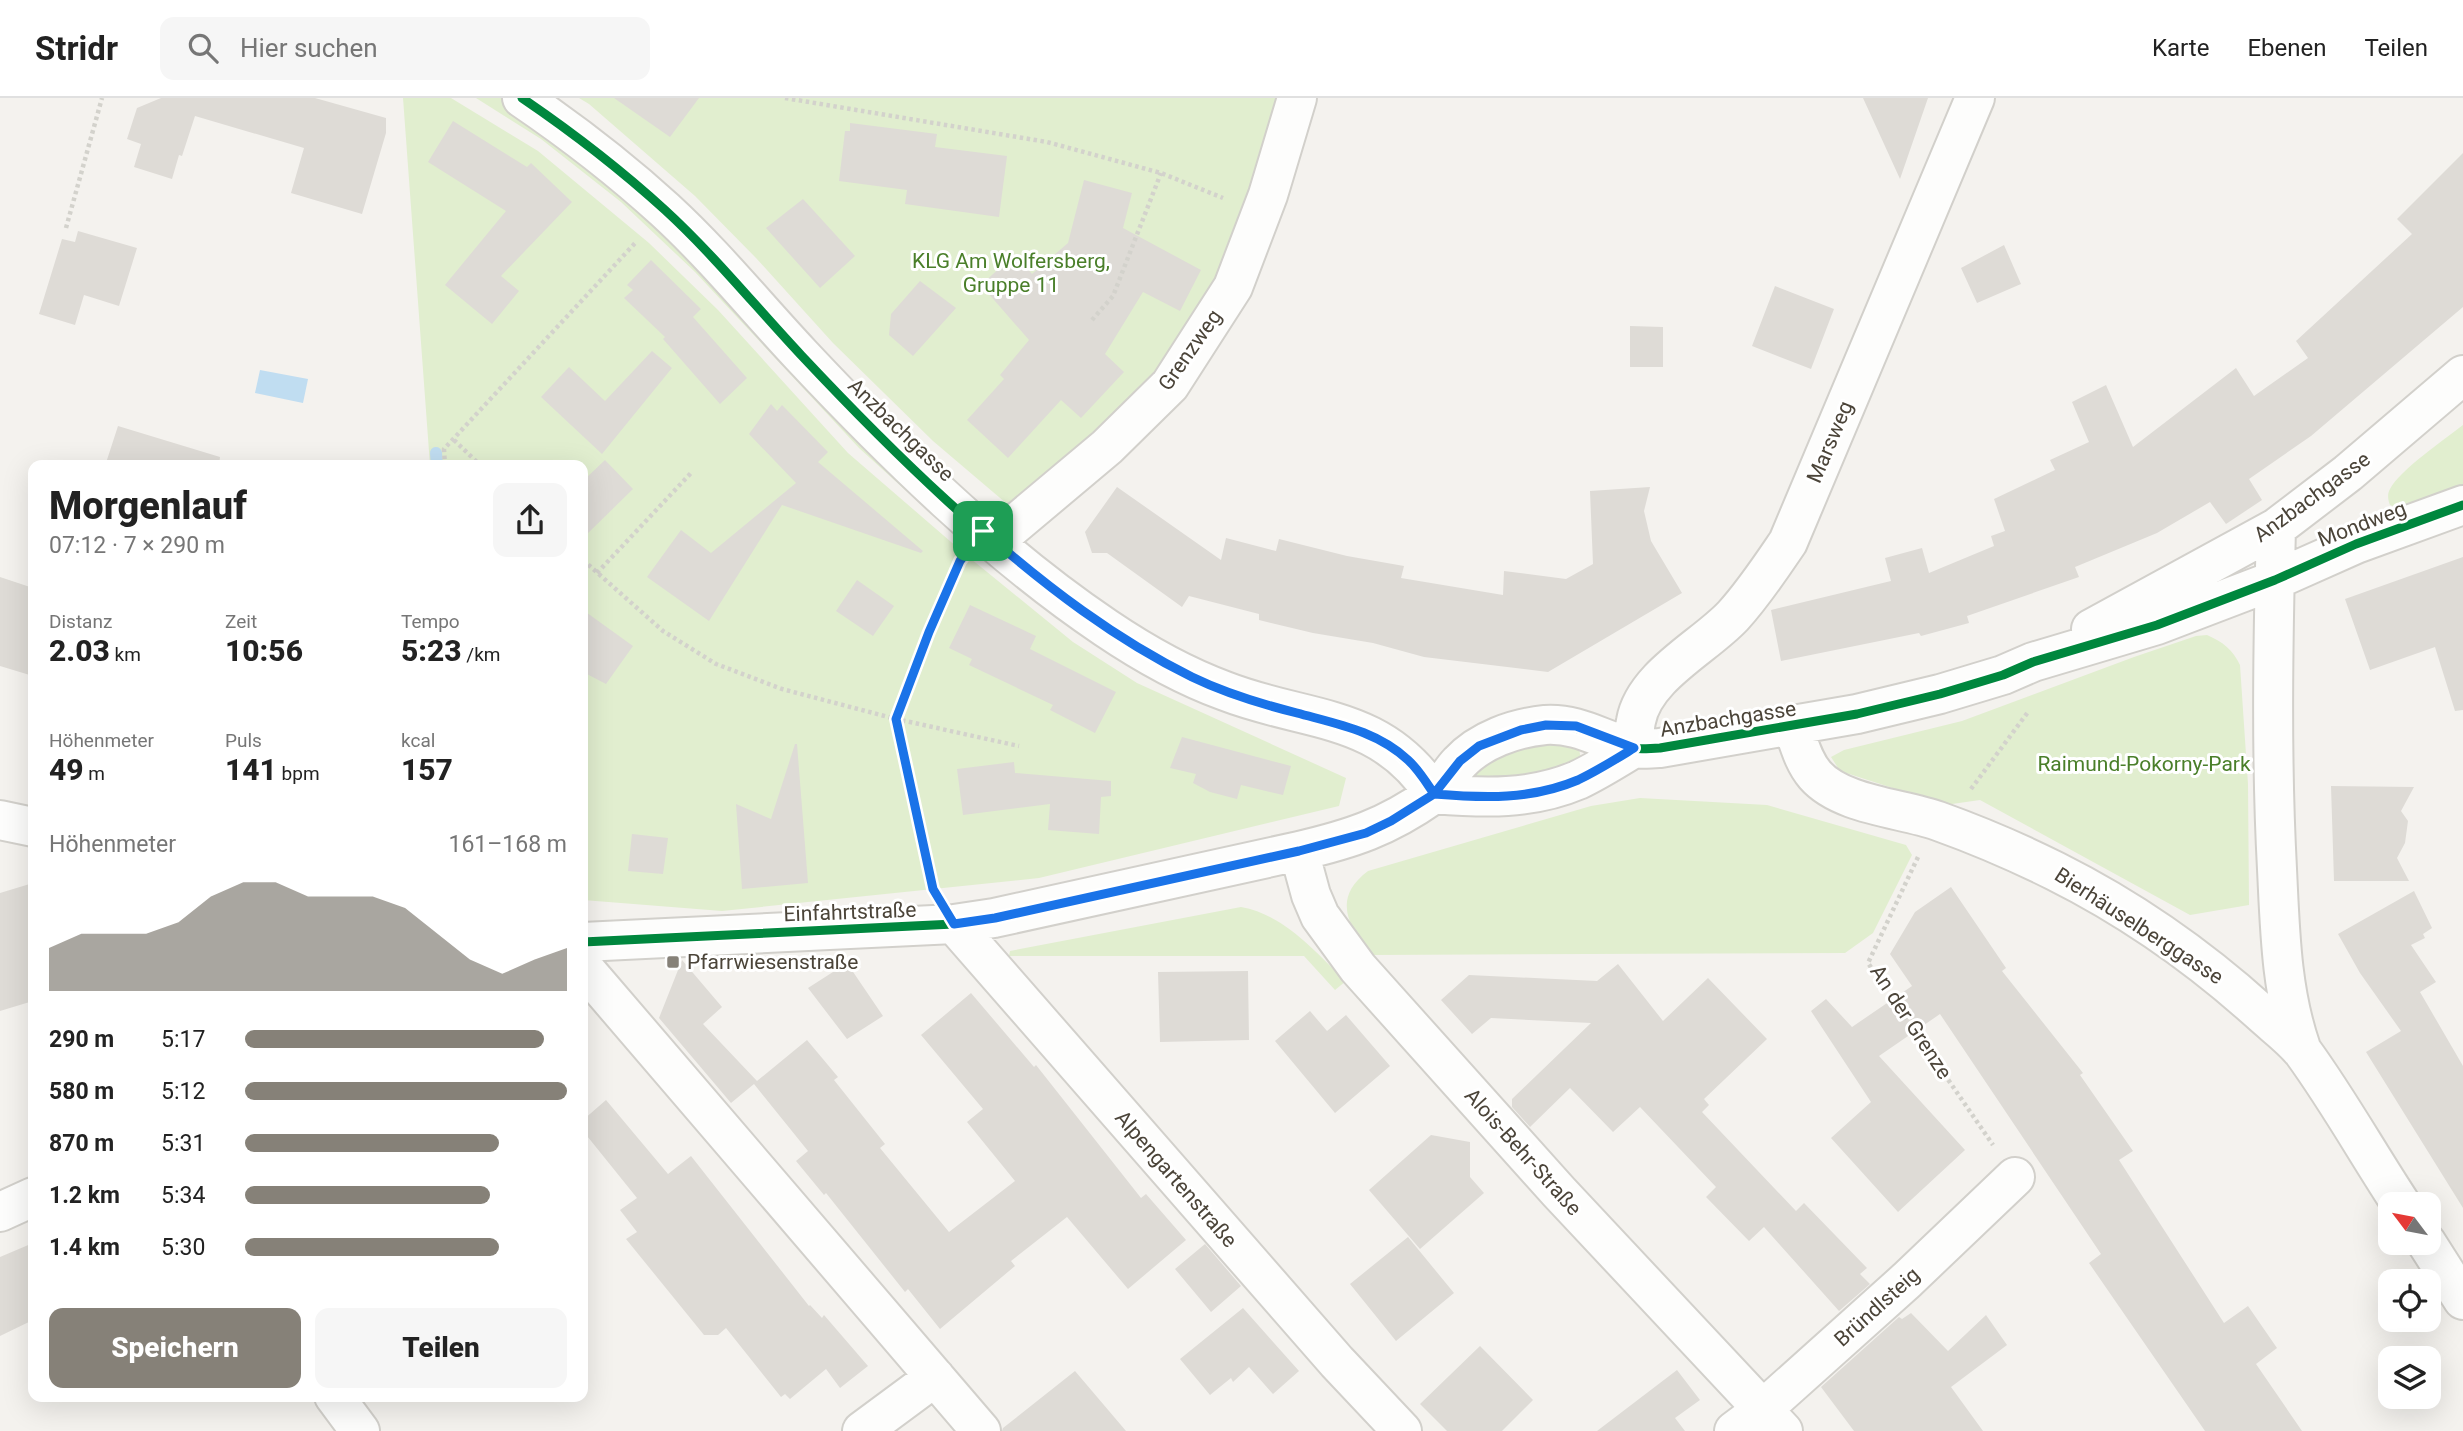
<!DOCTYPE html>
<html lang="de">
<head>
<meta charset="utf-8">
<style>
	:root { --surface:#fff; --page:#f6f6f6; --text:#222; --muted:#767676; --line:#e0e0e0; --accent:#868178 }
	body { margin:0; font-family:Roboto,sans-serif; background:var(--page); color:var(--text); height:100vh; display:flex; flex-direction:column; font-size:26px; white-space:nowrap }
	* { box-sizing:border-box; margin:0 }
	p { font-size:23px; color:var(--muted) }
	.icon { flex:none; width:38px; height:38px; fill:none; stroke:currentColor; stroke-width:2; stroke-linecap:round; stroke-linejoin:round }
	.map { position:relative; flex:1; overflow:hidden }
	.sheet { position:absolute; left:28px; top:362px; width:560px; height:942px; display:flex; flex-direction:column; background:var(--surface); border-radius:14px; box-shadow:0 7px 28px #0002 }
	.sheet>* { flex:none }
	.needle { width:46px; rotate:302deg }
	.buttons { position:absolute; left:2378px; top:1094px; display:grid; gap:14px }
	.buttons a { display:grid; place-items:center; width:63px; height:63px; border-radius:14px; background:var(--surface); box-shadow:0 7px 28px #0002; font-size:35px }
	.pin { position:absolute; display:grid; place-items:center; width:60px; height:60px; color:#fff; margin:-30px; border-radius:14px; box-shadow:0 4px 10px #0006 }
	.round { display:grid; place-items:center; flex:none; width:74px; height:74px; border-radius:14px; background:var(--page) }
	.summary { display:flex; align-items:center; justify-content:space-between; height:119px; padding:0 21px }
	h1 { font-size:38px; font-weight:800; line-height:52px }
	.stats { display:grid; grid-template-columns:repeat(3,1fr); gap:10px; height:119px; padding:7px 21px }
	.stats div { display:grid; align-content:center }
	.stats b { font-size:30px; font-weight:800 }
	.stats small { font-size:19px; font-weight:400 }
	.stats p { font-size:19px }
	.chart { height:196px; padding:14px 21px }
	.chart p { display:flex; justify-content:space-between }
	.chart svg { width:100%; height:126px; margin-top:7px; fill:var(--accent); opacity:.7 }
	.action { display:flex; gap:14px; margin-top:auto; padding:14px 21px }
	.action a { flex:1; height:80px; border-radius:14px; background:var(--accent); color:#fff; font-size:28px; font-weight:800; line-height:80px; text-align:center }
	.action a+a { background:var(--page); color:var(--text) }
	ul { padding:0 21px; list-style:none; font-size:23px }
	li { display:grid; grid-template-columns:112px 84px 1fr; align-items:center; height:52px }
	li i { height:18px; border-radius:9px; background:var(--accent) }
	header { display:flex; align-items:center; gap:42px; box-sizing:border-box; height:98px; padding:0 35px; background:var(--surface); border-bottom:2px solid var(--line) }
	header strong { font-size:33px }
	nav { display:flex; gap:38px; margin-inline-start:auto; font-size:24px }
	.search { width:490px; height:63px; background:var(--page); display:flex; align-items:center; gap:18px; box-sizing:border-box; padding:0 24px; border-radius:14px; color:var(--muted); font-size:26px }
	.map>svg:first-child { display:block }
	.green { fill:#e1eecf }
	.water { fill:#c0ddf1 }
	.lines { fill:none; stroke-linecap:round; stroke-linejoin:round }
	.stream { stroke:#c0ddf1; stroke-width:12 }
	.building { fill:#dedbd6 }
	.minor-casing { stroke:#d2d0cb; stroke-width:42 }
	.path { stroke:#d3d2cc; stroke-width:4.5; stroke-dasharray:3.5 3.5; stroke-linecap:butt }
	.minor { stroke:#fdfdfc; stroke-width:38 }
	.cycleway-casing { stroke:#fff; stroke-width:13 }
	.cycleway { stroke:#00873e; stroke-width:9 }
	.route-casing { stroke:#fff; stroke-width:14 }
	.route { stroke:#1a73e8; stroke-width:9 }
	.poi-dot { fill:#868178; stroke:#fff; stroke-width:2.5 }
	.labels { text-anchor:middle; dominant-baseline:central; stroke-width:6; stroke-linejoin:round; paint-order:stroke }
	.park-label { font-size:21px; fill:#4a7f2a; stroke:#fff }
	.street-label { font-size:21px; fill:#4b4439; stroke:#fff }
	.poi-label { font-size:21px; fill:#4b4439; stroke:#fff; text-anchor:start }
</style>
</head>
<body>
<header>
<strong>Stridr</strong>
<div class="search"><svg class="icon" aria-label="search" viewBox="0 0 24 24"><circle cx="10" cy="10" r="6"/><path d="M15 15l6 6"/></svg>Hier suchen</div>
<nav><a>Karte</a><a>Ebenen</a><a>Teilen</a></nav>
</header>
<div class="map">
<svg width="2463" height="1333" viewBox="0 0 2463 1333">
	<rect width="100%" height="100%" fill="#f4f2ee"/>
	<!-- green -->
	<path class="green" d="M 403,0 L 451,0 L 538,53 L 649,145 L 718,212 L 848,355 L 965,456 L 1073,544 L 1137,585 L 1346,680 L 1339,708 L 1039,780 L 722,813 L 583,802 L 583,368 L 430,367 Z
		M 476,0 L 503,0 L 631,97 L 936,405 L 936,420 L 859,350 L 695,174 L 621,104 L 541,41 Z
		M 579,0 L 1279,0 L 1249,111 L 1191,237 L 1090,351 L 1013,411 L 933,343 L 833,245 L 756,160 L 695,98 L 589,6 Z
		M 2463,327 L 2463,388 L 2399,411 L 2390,407 C 2388,402 2387,396 2390,391 C 2400,372 2445,341 2463,327 Z
		M 2207,537 C 2223,544 2233,552 2240,567 L 2248,686 L 2249,807 L 2190,817 L 1980,702 L 1945,707 L 1840,673 L 1831,659 L 1844,652 L 1962,623 L 2134,559 L 2196,538 Z
		M 1577,641 L 1582,666 L 1539,681 L 1467,680 L 1472,669 L 1527,645 Z
		M 1640,700 L 1767,707 L 1906,747 L 1912,757 L 1873,835 L 1845,855 L 1370,857 C 1348,827 1332,800 1368,773 L 1591,708 Z
		M 1241,809 C 1285,817 1314,853 1346,883 L 1335,892 L 1304,858 L 1009,858 L 1010,853 Z"/>
	<!-- water -->
	<path class="water" d="M 260,272 L 308,281 L 303,305 L 255,295 Z"/>
	<g class="lines">
		<!-- stream -->
		<path class="stream" d="M 436,355 L 437,368"/>
	</g>
	<!-- building -->
	<path class="building" d="M 161,0 L 315,0 L 386,20 L 386,35 L 362,116 L 291,95 L 304,50 L 195,18 L 182,58 L 179,57 L 172,81 L 134,69 L 141,46 L 127,41 L 137,10 Z
		M 614,0 L 699,0 L 670,39 Z
		M 1863,0 L 1928,0 L 1900,81 Z
		M 453,23 L 527,69 L 531,65 L 572,104 L 501,178 L 519,193 L 492,226 L 445,187 L 506,113 L 428,64 Z
		M 850,25 L 937,36 L 935,49 L 1007,58 L 999,119 L 905,106 L 907,92 L 839,83 L 845,33 L 850,33 Z
		M 2463,55 L 2463,209 L 2311,338 L 2249,381 L 2262,402 L 2226,426 L 2210,404 L 2157,435 L 2075,469 L 2079,479 L 1967,518 L 1969,525 L 1921,538 L 1919,535 L 1781,563 L 1771,512 L 1891,483 L 1885,460 L 1922,450 L 1929,475 L 1994,448 L 1991,438 L 2005,433 L 1994,401 L 2055,372 L 2050,362 L 2089,344 L 2072,304 L 2106,287 L 2133,349 L 2236,270 L 2254,298 L 2308,260 L 2296,243 L 2412,136 L 2397,121 Z
		M 1084,82 L 1132,95 L 1123,130 L 1201,172 L 1180,213 L 1143,194 L 1105,256 L 1124,274 L 1081,320 L 1061,302 L 1008,360 L 967,322 L 1004,281 L 1000,277 L 1029,242 L 981,187 L 1015,156 L 1032,176 L 1068,145 Z
		M 803,101 L 855,158 L 820,190 L 766,130 Z
		M 78,133 L 137,150 L 119,208 L 84,197 L 75,227 L 39,216 L 62,141 L 75,144 Z
		M 2004,147 L 2021,186 L 1977,205 L 1961,170 Z
		M 651,162 L 701,211 L 693,219 L 747,280 L 720,306 L 663,241 L 665,239 L 624,200 L 633,192 L 627,187 Z
		M 920,183 L 956,210 L 913,258 L 889,237 L 891,216 Z
		M 1775,188 L 1834,211 L 1811,271 L 1752,248 Z
		M 1630,228 L 1663,229 L 1663,269 L 1630,269 Z
		M 652,253 L 672,270 L 602,356 L 541,299 L 569,269 L 605,303 Z
		M 771,306 L 777,313 L 782,307 L 828,354 L 818,364 L 923,453 L 921,455 L 782,407 L 709,523 L 647,479 L 681,432 L 711,455 L 796,385 L 749,336 Z
		M 118,328 L 220,359 L 219,368 L 105,368 Z
		M 605,362 L 633,391 L 583,440 L 583,383 Z
		M 1117,389 L 1221,462 L 1226,440 L 1276,453 L 1279,441 L 1347,458 L 1404,468 L 1401,480 L 1503,497 L 1504,473 L 1566,481 L 1593,466 L 1590,393 L 1650,389 L 1644,413 L 1651,443 L 1682,495 L 1548,574 L 1424,559 L 1373,545 L 1313,535 L 1259,522 L 1259,516 L 1189,498 L 1182,509 L 1107,455 L 1092,455 L 1085,434 Z
		M 2463,459 L 2463,612 L 2455,613 L 2435,549 L 2370,572 L 2345,501 Z
		M 0,479 L 33,490 L 33,578 L 0,568 Z
		M 857,482 L 894,508 L 873,538 L 836,513 Z
		M 970,507 L 1036,538 L 1030,551 L 1116,594 L 1095,635 L 1050,612 L 1053,607 L 969,567 L 972,561 L 949,550 Z
		M 583,512 L 633,548 L 606,586 L 583,574 Z
		M 1182,639 L 1291,668 L 1283,697 L 1241,687 L 1237,701 L 1210,694 L 1193,685 L 1196,676 L 1170,670 Z
		M 795,646 L 797,646 L 808,785 L 742,791 L 736,706 L 771,721 Z
		M 1014,664 L 1015,675 L 1111,683 L 1111,698 L 1101,699 L 1099,736 L 1048,732 L 1050,706 L 963,717 L 957,671 Z
		M 2331,688 L 2414,689 L 2401,713 L 2408,723 L 2405,745 L 2397,760 L 2409,783 L 2334,783 Z
		M 632,736 L 668,740 L 663,776 L 628,773 Z
		M 33,785 L 33,903 L 0,913 L 0,795 Z
		M 1951,789 L 2006,870 L 2002,873 L 2083,975 L 2080,977 L 2133,1053 L 2119,1062 L 2224,1225 L 2248,1208 L 2277,1250 L 2256,1266 L 2302,1333 L 2205,1333 L 2089,1165 L 2101,1156 L 1940,916 L 1879,958 L 1965,1052 L 1898,1114 L 1831,1040 L 1871,1004 L 1811,913 L 1826,901 L 1852,929 L 1912,888 L 1890,856 L 1915,814 Z
		M 2414,793 L 2432,830 L 2423,836 L 2425,840 L 2411,847 L 2436,884 L 2420,894 L 2463,968 L 2463,1110 L 2366,954 L 2401,933 L 2360,875 L 2338,836 Z
		M 682,862 L 722,909 L 703,926 L 757,983 L 807,942 L 838,979 L 834,982 L 885,1046 L 880,1050 L 949,1134 L 1015,1083 L 967,1024 L 983,1011 L 921,937 L 971,895 L 1034,969 L 1036,967 L 1141,1100 L 1146,1096 L 1186,1142 L 1128,1191 L 1067,1119 L 1011,1163 L 1015,1168 L 940,1231 L 908,1191 L 905,1194 L 826,1095 L 824,1097 L 796,1063 L 808,1053 L 754,986 L 731,1005 L 659,920 Z
		M 847,865 L 883,918 L 847,941 L 808,890 Z
		M 1618,866 L 1663,923 L 1708,880 L 1767,941 L 1704,1001 L 1709,1007 L 1702,1014 L 1796,1113 L 1804,1105 L 1867,1170 L 1860,1176 L 1870,1186 L 1839,1213 L 1764,1129 L 1749,1143 L 1706,1099 L 1716,1089 L 1640,1009 L 1613,1034 L 1570,990 L 1530,1029 L 1512,1009 L 1512,1001 L 1591,925 L 1491,920 L 1472,936 L 1441,902 L 1469,877 L 1597,883 Z
		M 1248,873 L 1249,942 L 1160,944 L 1158,874 Z
		M 1310,913 L 1327,933 L 1346,917 L 1390,968 L 1335,1015 L 1275,943 Z
		M 606,1002 L 668,1076 L 691,1058 L 809,1208 L 810,1207 L 822,1220 L 824,1217 L 868,1268 L 840,1290 L 826,1271 L 790,1301 L 785,1296 L 781,1299 L 726,1230 L 718,1237 L 704,1237 L 626,1141 L 637,1134 L 620,1112 L 637,1100 L 583,1033 L 583,1022 Z
		M 1431,1037 L 1470,1044 L 1470,1079 L 1484,1095 L 1420,1151 L 1369,1092 Z
		M 1408,1139 L 1454,1195 L 1396,1243 L 1350,1186 Z
		M 33,1145 L 33,1222 L 0,1238 L 0,1159 Z
		M 1205,1146 L 1241,1188 L 1211,1214 L 1175,1171 Z
		M 1243,1210 L 1299,1273 L 1273,1296 L 1249,1269 L 1233,1284 L 1231,1280 L 1210,1297 L 1180,1261 Z
		M 1911,1215 L 1948,1253 L 1986,1217 L 2007,1247 L 1951,1289 L 1983,1333 L 1854,1333 L 1821,1289 L 1899,1219 L 1902,1221 Z
		M 1480,1248 L 1533,1302 L 1502,1333 L 1447,1333 L 1420,1306 Z
		M 1677,1272 L 1700,1302 L 1675,1320 L 1685,1333 L 1597,1333 Z
		M 1075,1273 L 1126,1333 L 1002,1333 L 1003,1330 Z"/>
	<g class="lines">
		<!-- minor casing -->
		<g class="minor-casing">
			<path id="minor" d="M 522,0 C 572,34 620,71 665,112 C 714,157 756,209 801,257 C 892,354 996,456 1106,530 C 1143,555 1184,578 1225,593 C 1307,625 1380,614 1434,696
				M 2276,430 C 2273,543 2271,658 2277,771 C 2280,833 2281,892 2301,950
				M 995,443 L 1107,349 L 1170,287 L 1233,189 L 1268,97 L 1297,0
				M 2091,531 L 2276,430 L 2348,375 L 2463,277
				M 1793,629 C 1799,645 1803,663 1815,677 C 1841,707 1901,710 1938,723 C 1977,737 2017,754 2055,773 C 2129,810 2199,859 2260,914 C 2274,927 2291,939 2303,954 C 2338,1002 2368,1056 2401,1106
				M 1634,650 C 1635,641 1634,632 1636,623 C 1644,578 1704,549 1733,518 C 1754,495 1771,469 1788,444 L 1975,0
				M 1434,696 C 1484,700 1531,702 1578,682 C 1597,673 1616,661 1634,650
				M 0,722 L 33,729
				M 1299,753 L 1311,797 L 1320,818 L 1358,870 L 1559,1094 L 1783,1333
				M 954,826 L 1337,1264 L 1402,1333
				M 583,844 L 954,826 L 994,820 L 1299,753 C 1351,741 1387,729 1431,698 C 1443,690 1449,675 1459,665 C 1480,642 1515,630 1545,627 C 1580,625 1601,642 1633,650 C 1641,652 1651,650 1660,650 L 1857,616 L 1940,596 L 2003,577 L 2033,564 L 2157,527 L 2275,482 L 2356,446 L 2463,407
				M 583,869 L 981,1333
				M 0,1114 L 33,1099
				M 2426,1144 L 2463,1202
				M 334,1298 L 360,1333
				M 862,1333 L 935,1279
				M 1734,1333 L 1762,1312 L 1907,1182 L 2015,1079"/>
		</g>
		<!-- path -->
		<path class="path" d="M 785,0 L 1047,44 L 1161,75 L 1223,100
			M 66,130 L 102,0
			M 1092,222 L 1113,198 L 1161,75
			M 454,342 L 481,368
			M 445,368 L 444,351 L 637,143
			M 583,462 L 663,533 L 716,566 L 782,591 L 896,621 L 1019,648
			M 597,475 L 691,375
			M 1971,691 L 2028,614
			M 1918,759 L 1868,865 L 1993,1047
			M 932,785 L 896,621 L 929,534 L 958,467"/>
		<!-- minor -->
		<use href="#minor" class="minor"/>
		<!-- cycleway casing -->
		<g class="cycleway-casing">
			<path id="cycleway" d="M 522,0 C 572,34 620,71 665,112 C 714,157 756,209 801,257 C 892,354 996,456 1106,530 C 1143,555 1184,578 1225,593 C 1307,625 1380,614 1434,696
				M 583,844 L 954,826 L 994,820 L 1299,753 C 1351,741 1387,729 1431,698 C 1443,690 1449,675 1459,665 C 1480,642 1515,630 1545,627 C 1580,625 1601,642 1633,650 C 1641,652 1651,650 1660,650 L 1857,616 L 1940,596 L 2003,577 L 2033,564 L 2157,527 L 2275,482 L 2356,446 L 2463,407"/>
		</g>
		<!-- cycleway -->
		<use href="#cycleway" class="cycleway"/>
	</g>
	<g class="lines">
		<!-- route casing -->
		<g class="route-casing">
			<path id="route" d="M 983,433 C 1047,489 1115,541 1192,579 C 1225,595 1261,606 1297,615 C 1337,626 1377,633 1408,662 C 1419,672 1426,684 1434,696 C 1484,700 1531,702 1578,682 C 1597,673 1616,661 1634,650 L 1576,628 L 1546,627 L 1521,632 L 1479,648 L 1460,663 L 1434,696 L 1391,723 L 1366,735 L 1299,753 L 995,820 L 954,826 L 933,791 L 896,621 L 929,534 L 960,463 L 983,433"/>
		</g>
		<!-- route -->
		<use href="#route" class="route"/>
	</g>
	<!-- markers -->
	<rect class="poi-dot" x="666" y="857" width="14" height="14" rx="3.5"/>
	<g class="labels">
		<!-- park labels -->
		<g class="park-label">
			<text x="1011" y="163">KLG Am Wolfersberg,<tspan x="1011" dy="24">Gruppe 11</tspan></text>
			<text x="2144" y="666">Raimund-Pokorny-Park</text>
		</g>
		<!-- street labels -->
		<g class="street-label">
			<text transform="translate(1190 252) rotate(-55)">Grenzweg</text>
			<text transform="translate(901 332) rotate(44)">Anzbachgasse</text>
			<text transform="translate(1830 344) rotate(-67)">Marsweg</text>
			<text transform="translate(2312 399) rotate(-36)">Anzbachgasse</text>
			<text transform="translate(2362 426) rotate(-21)">Mondweg</text>
			<text transform="translate(1728 621) rotate(-9)">Anzbachgasse</text>
			<text transform="translate(850 814) rotate(-2)">Einfahrtstraße</text>
			<text transform="translate(2139 828) rotate(33)">Bierhäuselberggasse</text>
			<text transform="translate(1911 924) rotate(57)">An der Grenze</text>
			<text transform="translate(1523 1054) rotate(48)">Alois-Behr-Straße</text>
			<text transform="translate(1176 1081) rotate(49)">Alpengartenstraße</text>
			<text transform="translate(1877 1209) rotate(-42)">Bründlsteig</text>
		</g>
		<!-- poi labels -->
		<g class="poi-label">
			<text x="687" y="864">Pfarrwiesenstraße</text>
		</g>
	</g>
</svg>
<div class="buttons">
<a><svg class="needle" viewBox="-14 -14 28 28"><path d="M0-13l5 13h-10z" fill="#e53935"/><path d="M0 13l5-13h-10z" fill="#767676"/></svg></a>
<a><svg class="icon" aria-label="locate" viewBox="0 0 24 24"><circle cx="12" cy="12" r="6"/><path d="M12 2v4M12 18v4M2 12h4M18 12h4"/></svg></a>
<a><svg class="icon" aria-label="layers" viewBox="0 0 24 24"><path d="M12 4l9 5-9 5-9-5zM3 14l9 5 9-5"/></svg></a>
</div>
<div class="pin" style="left:983px;top:433px;background:#1e9e55"><svg class="icon" aria-label="arrive" viewBox="0 0 24 24"><path d="M6 21V4h12l-3 4 3 4H6"/></svg></div>
<section class="sheet">
<div class="summary"><div><h1>Morgenlauf</h1><p>07:12 · 7 × 290 m</p></div><a class="round"><svg class="icon" aria-label="share" viewBox="0 0 24 24"><path d="M12 15V3M7 8l5-5 5 5M5 13v7h14v-7"/></svg></a></div>
<div class="stats">
<div><p>Distanz</p><b>2.03<small> km</small></b></div>
<div><p>Zeit</p><b>10:56</b></div>
<div><p>Tempo</p><b>5:23<small> /km</small></b></div>
</div>
<div class="stats">
<div><p>Höhenmeter</p><b>49<small> m</small></b></div>
<div><p>Puls</p><b>141<small> bpm</small></b></div>
<div><p>kcal</p><b>157</b></div>
</div>
<div class="chart"><p><span>Höhenmeter</span>161–168 m</p>
<svg viewBox="0 0 160 44" preserveAspectRatio="none"><path d="M0 44V29L10 24L20 24L30 24L40 20L50 11L60 6L70 6L80 11L90 11L100 11L110 15L120 24L130 33L140 38L150 33L160 29V44z"/></svg>
</div>
<ul>
<li><b>290 m</b>5:17<i style="width:93%"></i></li>
<li><b>580 m</b>5:12<i style="width:100%"></i></li>
<li><b>870 m</b>5:31<i style="width:79%"></i></li>
<li><b>1.2 km</b>5:34<i style="width:76%"></i></li>
<li><b>1.4 km</b>5:30<i style="width:79%"></i></li>
</ul>
<div class="action"><a>Speichern</a><a>Teilen</a></div>
</section>
</div>
</body>
</html>
